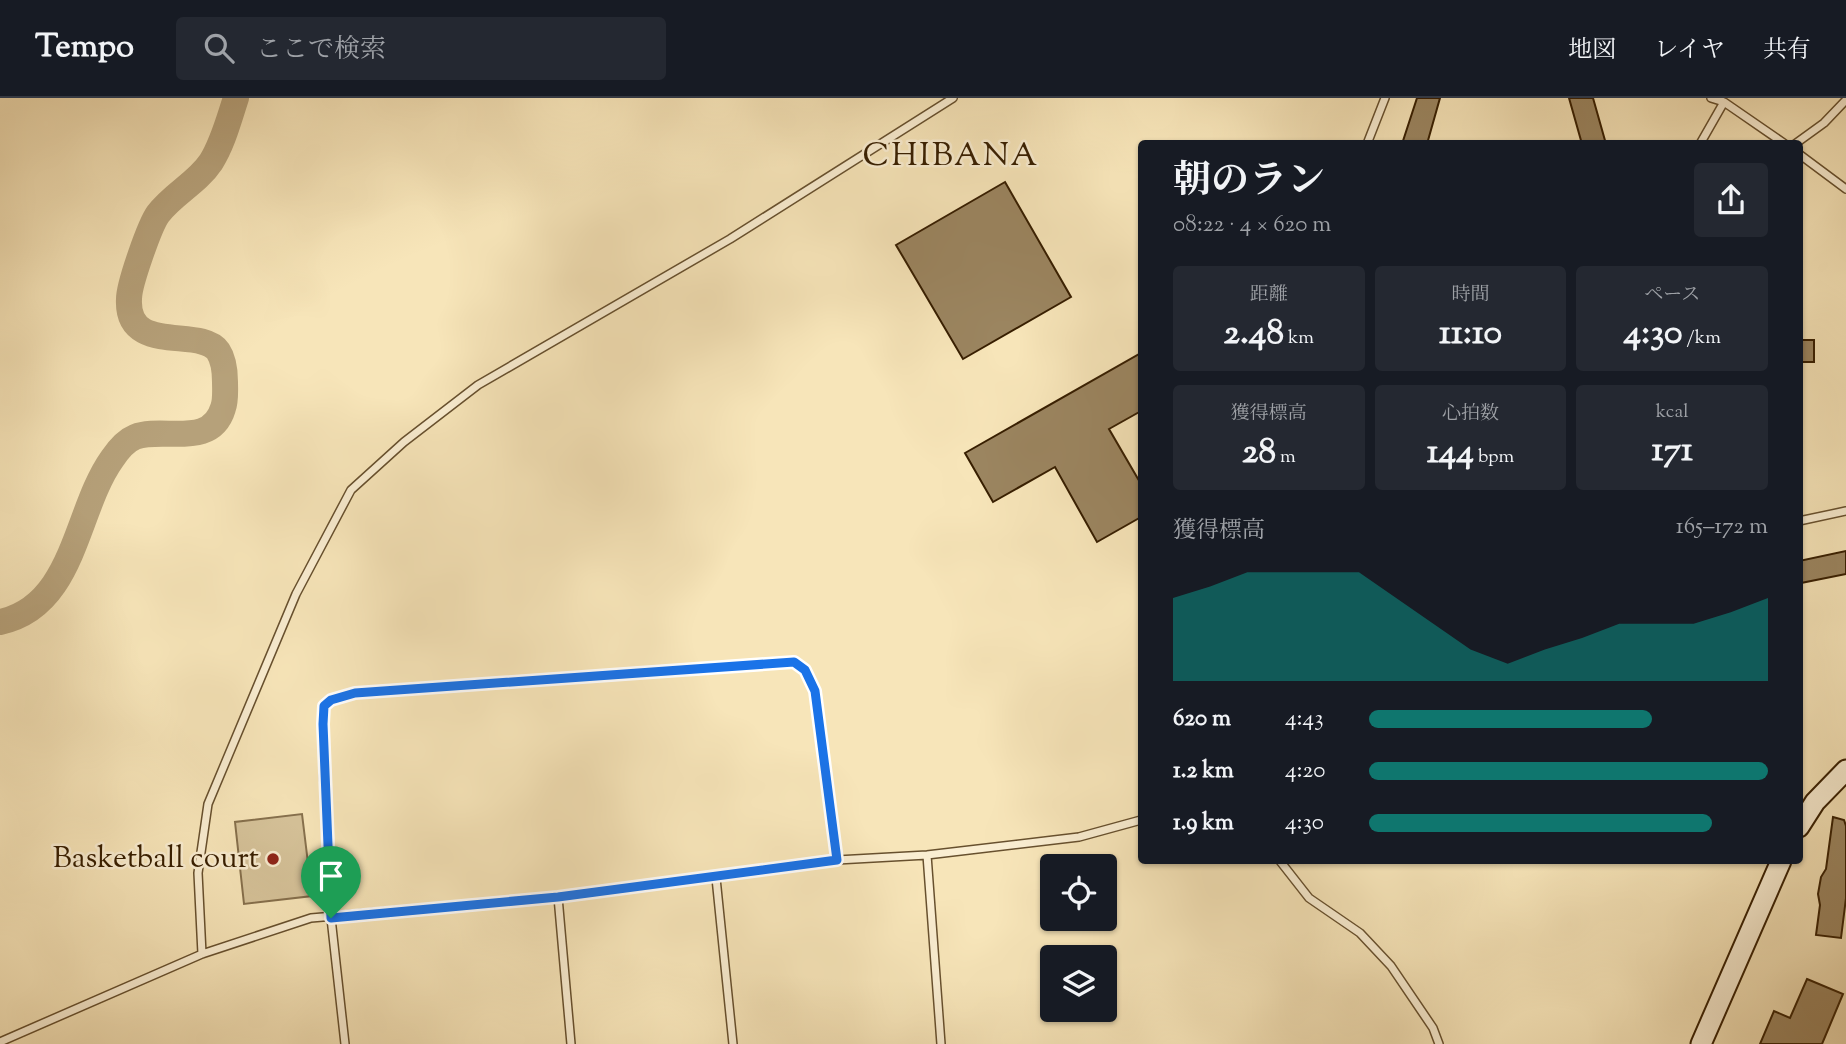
<!DOCTYPE html>
<html lang="ja">
<head>
<meta charset="utf-8">
<style>
	:root { --surface:#171b24; --page:#242831; --text:#f1f3f6; --muted:#9ea1a6; --line:#363941; --accent:#0f766e }
	body { margin:0; font-family:"Sorts Mill Goudy","Noto Serif JP",serif; background:var(--page); color:var(--text); height:100vh; display:flex; flex-direction:column; font-size:26px; white-space:nowrap }
	* { box-sizing:border-box; margin:0 }
	p { font-size:23px; color:var(--muted) }
	.icon { flex:none; width:38px; height:38px; fill:none; stroke:currentColor; stroke-width:2; stroke-linecap:round; stroke-linejoin:round }
	.map { position:relative; flex:1; overflow:hidden }
	.side { position:absolute; left:1138px; top:42px; width:665px; height:724px; display:flex; flex-direction:column; background:var(--surface); border-radius:7px; box-shadow:0 2px 5px #0004 }
	.side>* { flex:none }
	.controls { position:absolute; left:1040px; top:756px; display:grid; gap:14px }
	.controls a { display:grid; place-items:center; width:77px; height:77px; border-radius:7px; background:var(--surface); box-shadow:0 2px 5px #0004; font-size:35px }
	.pin { position:absolute; display:grid; place-items:center; width:60px; height:60px; color:#fff; margin:-72px -30px; border-radius:50% 50% 50% 0; rotate:-45deg; box-shadow:0 0 7px #0007 }
	.pin .icon { rotate:45deg }
	.round { display:grid; place-items:center; flex:none; width:74px; height:74px; border-radius:7px; background:var(--page) }
	.head { display:flex; align-items:center; justify-content:space-between; height:119px; padding:0 35px }
	h1 { font-size:38px; font-weight:700; line-height:52px }
	.stats { display:grid; grid-template-columns:repeat(3,1fr); gap:10px; height:119px; padding:7px 35px }
	.stats div { display:grid; align-content:center; border-radius:7px; background:var(--page); text-align:center }
	.stats b { font-size:35px; font-weight:700 }
	.stats small { font-size:19px; font-weight:400 }
	.stats p { font-size:19px }
	.chart { height:196px; padding:14px 35px }
	.chart p { display:flex; justify-content:space-between }
	.chart svg { width:100%; height:126px; margin-top:7px; fill:var(--accent); opacity:.7 }
	ul { padding:0 35px; list-style:none; font-size:23px }
	li { display:grid; grid-template-columns:112px 84px 1fr; align-items:center; height:52px }
	li i { height:18px; border-radius:9px; background:var(--accent) }
	header { display:flex; align-items:center; gap:42px; box-sizing:border-box; height:98px; padding:0 35px; background:var(--surface); border-bottom:2px solid var(--line) }
	header strong { font-size:33px }
	nav { display:flex; gap:38px; margin-inline-start:auto; font-size:24px }
	.search { width:490px; height:63px; background:var(--page); display:flex; align-items:center; gap:18px; box-sizing:border-box; padding:0 24px; border-radius:7px; color:var(--muted); font-size:26px }
	.map>svg:first-child { display:block }
	.green { fill:#d6c39a; stroke:#86704d; stroke-width:2 }
	.lines { fill:none; stroke-linecap:round; stroke-linejoin:round }
	.river { stroke:#b6a17a; stroke-width:26 }
	.building { fill:#9b8560; stroke:#371e00; stroke-width:2 }
	.lane-casing { stroke:#67502e; stroke-width:10 }
	.secondary-casing { stroke:#371e00; stroke-width:23 }
	.lane { stroke:#faeed2; stroke-width:7 }
	.secondary { stroke:#faeed2; stroke-width:19 }
	.route-casing { stroke:#fff; stroke-width:14 }
	.route { stroke:#1a73e8; stroke-width:9 }
	.poi-dot { fill:#8f2418; stroke:#faeed2; stroke-width:2.5 }
	.labels { text-anchor:middle; dominant-baseline:central; stroke-width:5; stroke-linejoin:round; paint-order:stroke }
	.poi-label { font-size:30px; fill:#371e00; stroke:#faeed2; text-anchor:end }
	.quarter-label { font-size:33px; letter-spacing:2px; fill:#371e00; stroke:#faeed2 }
</style>
</head>
<body>
<header>
<strong>Tempo</strong>
<div class="search"><svg class="icon" aria-label="search" viewBox="0 0 24 24"><circle cx="10" cy="10" r="6"/><path d="M15 15l6 6"/></svg>ここで検索</div>
<nav><a>地図</a><a>レイヤ</a><a>共有</a></nav>
</header>
<div class="map">
<svg width="1846" height="946" viewBox="0 0 1846 946">
	<rect width="100%" height="100%" fill="#f7e5b9"/>
	<filter id="stains"><feTurbulence type="fractalNoise" baseFrequency=".00286" numOctaves="4"/><feColorMatrix values="0 0 0 0 .2 0 0 0 0 .09 0 0 0 0 .02 0 0 0 .5 -.17"/></filter>
	<radialGradient id="worn" r=".72"><stop offset=".6" stop-color="#630" stop-opacity="0"/><stop offset="1" stop-color="#630" stop-opacity=".3"/></radialGradient>
	<!-- green -->
	<path class="green" d="M 302,716 L 312,798 L 244,806 L 235,724 Z"/>
	<g class="lines">
		<!-- river -->
		<path class="river" d="M 0,524 C 75,508 75,413 112,361 C 118,352 125,343 135,339 C 163,328 211,351 223,310 C 226,302 225,292 225,284 C 225,274 224,262 218,253 C 200,228 126,258 129,201 C 129,186 150,127 158,116 C 173,96 197,85 211,64 C 223,45 229,21 236,0"/>
	</g>
	<!-- building -->
	<path class="building" d="M 1417,0 L 1440,0 L 1427,46 L 1402,46 Z
		M 1569,0 L 1593,0 L 1606,46 L 1582,46 Z
		M 1005,84 L 1071,199 L 963,261 L 896,147 Z
		M 1799,242 L 1814,242 L 1814,264 L 1799,264 Z
		M 1141,255 L 1141,313 L 1109,331 L 1141,386 L 1141,419 L 1097,444 L 1055,369 L 993,404 L 965,355 Z
		M 1846,453 L 1846,476 L 1801,485 L 1799,463 Z
		M 1833,719 L 1844,722 L 1846,728 L 1846,800 L 1841,840 L 1816,837 L 1820,807 L 1818,796 L 1821,779 L 1826,771 Z
		M 1807,881 L 1843,896 L 1822,946 L 1760,946 L 1774,913 L 1790,920 Z"/>
	<g class="lines">
		<!-- lane casing -->
		<g class="lane-casing">
			<path id="lane" d="M 1711,0 L 1724,4 L 1785,46
				M 1367,46 L 1385,0
				M 1700,46 L 1724,4
				M 1795,46 L 1824,25 L 1846,2
				M 1799,56 L 1846,91
				M 1799,423 L 1846,413
				M 927,757 L 941,946
				M 1280,763 L 1309,800 L 1360,835 L 1391,868 L 1433,930 L 1439,946
				M 716,780 L 733,946
				M 558,799 L 571,946
				M 202,856 L 198,775 L 208,706 L 296,496 L 351,392 L 404,344 L 478,287 L 730,141 L 953,0
				M 0,944 L 202,856 L 311,820 L 558,799 L 837,762 L 927,757 L 1079,739 L 1141,722
				M 345,946 L 331,820 L 323,665 L 324,608 L 331,602 L 355,595 L 794,564 L 805,572 L 815,594 L 837,762"/>
		</g>
		<!-- secondary casing -->
		<g class="secondary-casing">
			<path id="secondary" d="M 1799,729 L 1815,704 L 1846,672
				M 1701,946 L 1781,763"/>
		</g>
		<!-- lane -->
		<use href="#lane" class="lane"/>
		<!-- secondary -->
		<use href="#secondary" class="secondary"/>
	</g>
	<g class="lines">
		<!-- route casing -->
		<g class="route-casing">
			<path id="route" d="M 794,564 L 805,572 L 815,593 L 837,762 L 558,799 L 331,820 L 323,626 L 324,608 L 331,602 L 355,595 Z"/>
		</g>
		<!-- route -->
		<use href="#route" class="route"/>
	</g>
	<!-- markers -->
	<circle class="poi-dot" cx="273" cy="761" r="7"/>
	<g class="labels">
		<!-- poi labels -->
		<g class="poi-label">
			<text x="259" y="761">Basketball court</text>
		</g>
		<!-- quarter labels -->
		<g class="quarter-label">
			<text x="951" y="59">CHIBANA</text>
		</g>
	</g>
	<rect width="100%" height="100%" filter="url(#stains)"/>
	<rect width="100%" height="100%" fill="url(#worn)"/>
</svg>
<div class="controls">
<a><svg class="icon" aria-label="locate" viewBox="0 0 24 24"><circle cx="12" cy="12" r="6"/><path d="M12 2v4M12 18v4M2 12h4M18 12h4"/></svg></a>
<a><svg class="icon" aria-label="layers" viewBox="0 0 24 24"><path d="M12 4l9 5-9 5-9-5zM3 14l9 5 9-5"/></svg></a>
</div>
<div class="pin" style="left:331px;top:820px;background:#1e9e55"><svg class="icon" aria-label="arrive" viewBox="0 0 24 24"><path d="M6 21V4h12l-3 4 3 4H6"/></svg></div>
<section class="side">
<div class="head"><div><h1>朝のラン</h1><p>08:22 · 4 × 620 m</p></div><a class="round"><svg class="icon" aria-label="share" viewBox="0 0 24 24"><path d="M12 15V3M7 8l5-5 5 5M5 13v7h14v-7"/></svg></a></div>
<div class="stats">
<div><p>距離</p><b>2.48<small> km</small></b></div>
<div><p>時間</p><b>11:10</b></div>
<div><p>ペース</p><b>4:30<small> /km</small></b></div>
</div>
<div class="stats">
<div><p>獲得標高</p><b>28<small> m</small></b></div>
<div><p>心拍数</p><b>144<small> bpm</small></b></div>
<div><p>kcal</p><b>171</b></div>
</div>
<div class="chart"><p><span>獲得標高</span>165–172 m</p>
<svg viewBox="0 0 160 44" preserveAspectRatio="none"><path d="M0 44V15L10 11L20 6L30 6L40 6L50 6L60 15L70 24L80 33L90 38L100 33L110 29L120 24L130 24L140 24L150 20L160 15V44z"/></svg>
</div>
<ul>
<li><b>620 m</b>4:43<i style="width:71%"></i></li>
<li><b>1.2 km</b>4:20<i style="width:100%"></i></li>
<li><b>1.9 km</b>4:30<i style="width:86%"></i></li>
</ul>
</section>
</div>
</body>
</html>
